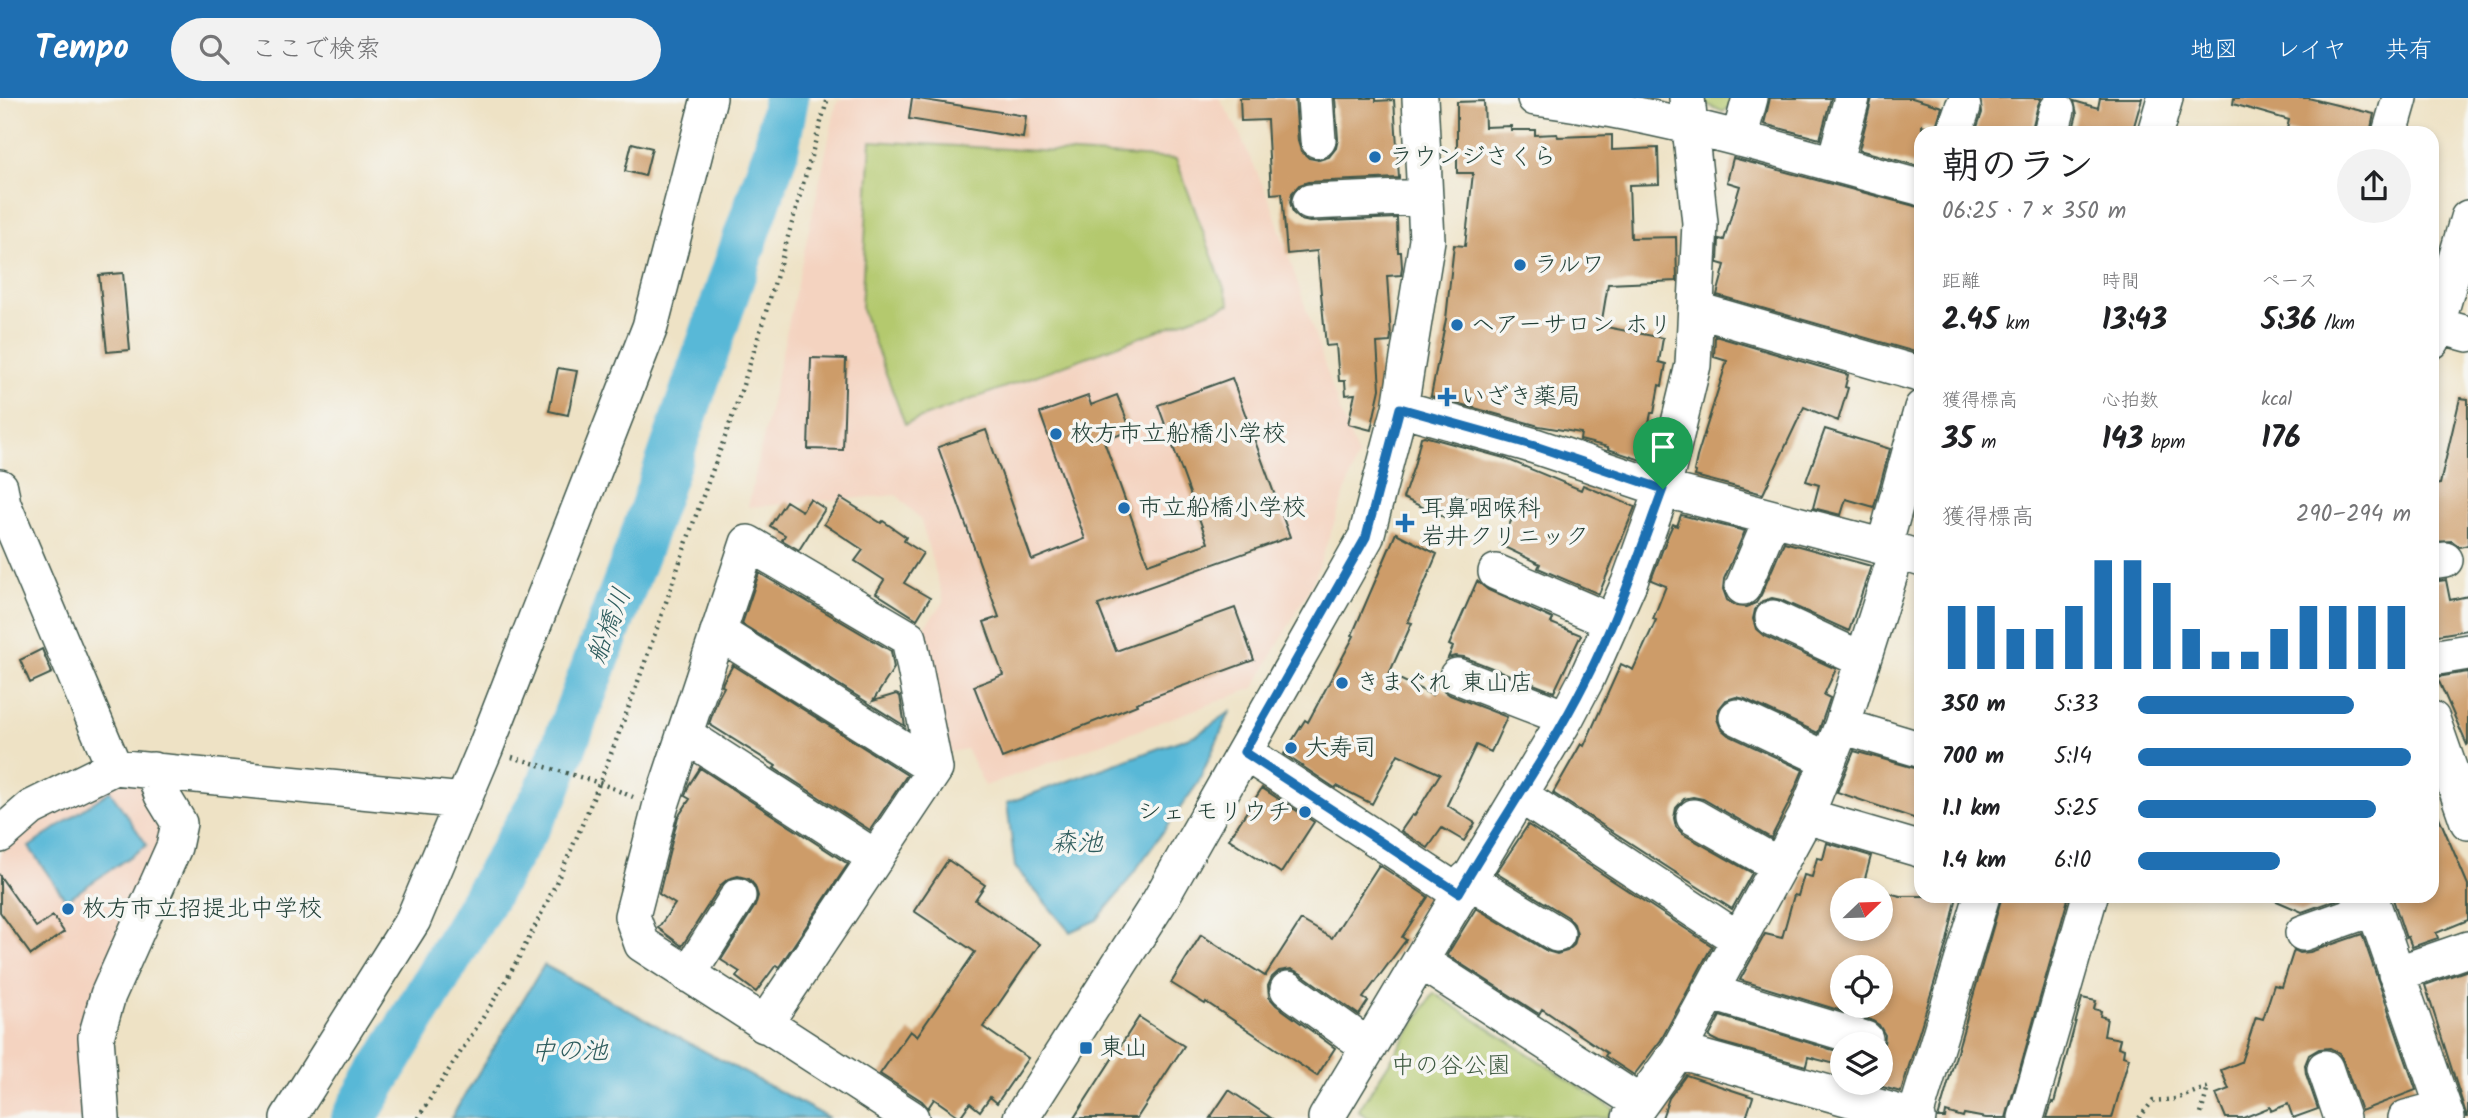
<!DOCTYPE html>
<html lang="ja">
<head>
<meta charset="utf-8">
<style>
	:root { --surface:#fff; --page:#f2f2f2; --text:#202124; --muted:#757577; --accent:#1f6fb2 }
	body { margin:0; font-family:Kalam,"Klee One",sans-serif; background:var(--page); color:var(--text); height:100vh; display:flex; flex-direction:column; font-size:26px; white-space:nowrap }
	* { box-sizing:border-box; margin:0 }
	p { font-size:23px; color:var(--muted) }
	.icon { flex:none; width:38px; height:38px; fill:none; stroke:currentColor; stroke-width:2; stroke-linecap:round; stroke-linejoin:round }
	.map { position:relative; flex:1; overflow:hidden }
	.sheet { position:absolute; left:1914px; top:28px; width:525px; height:777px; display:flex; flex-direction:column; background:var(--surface); border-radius:21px; box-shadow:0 4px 10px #0003 }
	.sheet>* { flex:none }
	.needle { width:46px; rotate:67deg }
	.controls { position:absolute; left:1830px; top:780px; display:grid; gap:14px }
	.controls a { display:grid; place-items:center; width:63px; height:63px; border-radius:50%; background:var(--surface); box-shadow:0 4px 10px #0003; font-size:35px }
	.pin { position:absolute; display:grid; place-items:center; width:60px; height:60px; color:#fff; margin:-72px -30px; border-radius:50% 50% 50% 0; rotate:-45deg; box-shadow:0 0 7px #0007 }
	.pin .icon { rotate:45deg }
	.round { display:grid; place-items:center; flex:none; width:74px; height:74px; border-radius:37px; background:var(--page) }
	.overview { display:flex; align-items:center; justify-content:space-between; height:119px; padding:0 28px }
	h1 { font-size:38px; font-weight:800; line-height:52px }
	.metrics { display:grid; grid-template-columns:repeat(3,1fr); gap:10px; height:119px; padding:7px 28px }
	.metrics div { display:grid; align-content:center }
	.metrics b { font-size:30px; font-weight:800 }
	.metrics small { font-size:19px; font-weight:400 }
	.metrics p { font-size:19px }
	.chart { height:196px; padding:14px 28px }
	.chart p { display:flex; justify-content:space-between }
	.chart svg { width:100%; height:126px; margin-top:7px; stroke:var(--accent); stroke-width:6 }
	ul { padding:0 28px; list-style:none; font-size:23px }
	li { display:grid; grid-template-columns:112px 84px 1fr; align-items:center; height:52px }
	li i { height:18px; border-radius:9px; background:var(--accent) }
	header { display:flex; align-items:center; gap:42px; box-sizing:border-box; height:98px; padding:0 35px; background:var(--accent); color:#fff }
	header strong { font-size:33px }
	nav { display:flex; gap:38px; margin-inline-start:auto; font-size:24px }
	.search { width:490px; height:63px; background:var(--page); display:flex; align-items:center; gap:18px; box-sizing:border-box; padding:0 24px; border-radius:38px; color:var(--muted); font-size:26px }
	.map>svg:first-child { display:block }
	.built { fill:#f4d3c0 }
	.green { fill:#b4c96e; stroke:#6a8351; stroke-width:2 }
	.water { fill:#59b8d7; stroke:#3c7a86; stroke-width:2 }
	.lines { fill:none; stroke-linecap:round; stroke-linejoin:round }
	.river { stroke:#59b8d7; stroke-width:46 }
	.building { fill:#cd9c69; fill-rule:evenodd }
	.minor-casing { stroke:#3e564a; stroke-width:38 }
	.path { stroke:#3e564a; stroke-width:4.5; stroke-dasharray:2 5; stroke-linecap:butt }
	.minor { stroke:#fff; stroke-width:35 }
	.route-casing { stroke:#fff; stroke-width:14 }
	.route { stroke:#1f6fb2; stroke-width:9 }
	.poi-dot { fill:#1f6fb2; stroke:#f6f6f2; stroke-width:2.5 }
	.labels { text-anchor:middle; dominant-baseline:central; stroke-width:7; stroke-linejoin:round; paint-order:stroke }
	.poi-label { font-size:24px; fill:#1f3d34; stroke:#f6f6f2; text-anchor:start }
	.park-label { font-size:24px; fill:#3d5940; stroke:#f6f6f2 }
	.water-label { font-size:26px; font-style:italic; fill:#2e5c5d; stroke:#f6f6f2 }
</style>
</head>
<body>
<header>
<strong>Tempo</strong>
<div class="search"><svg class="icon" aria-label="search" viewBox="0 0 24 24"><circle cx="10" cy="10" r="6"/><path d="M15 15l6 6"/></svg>ここで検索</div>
<nav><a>地図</a><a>レイヤ</a><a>共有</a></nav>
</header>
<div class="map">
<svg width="2468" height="1020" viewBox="0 0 2468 1020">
	<rect width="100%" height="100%" fill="#f6f6f2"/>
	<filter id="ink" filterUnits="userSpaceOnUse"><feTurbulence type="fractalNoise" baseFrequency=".0143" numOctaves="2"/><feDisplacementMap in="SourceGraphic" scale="14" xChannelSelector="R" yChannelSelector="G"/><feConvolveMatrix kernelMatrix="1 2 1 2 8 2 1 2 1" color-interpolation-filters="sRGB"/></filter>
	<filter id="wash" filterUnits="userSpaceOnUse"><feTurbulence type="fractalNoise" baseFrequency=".00686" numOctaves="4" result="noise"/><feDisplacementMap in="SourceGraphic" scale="28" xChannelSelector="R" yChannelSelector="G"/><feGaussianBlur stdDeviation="1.57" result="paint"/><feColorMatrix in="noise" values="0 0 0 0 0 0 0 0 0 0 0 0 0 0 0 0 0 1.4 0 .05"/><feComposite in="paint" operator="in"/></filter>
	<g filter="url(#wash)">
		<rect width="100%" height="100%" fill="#eee2c5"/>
		<!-- built -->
		<path class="built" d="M 844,0 L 1219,0 L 1236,28 L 1272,108 L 1340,313 L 1358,358 L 1313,484 L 1254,590 L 985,688 L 966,651 L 950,654 L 918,536 L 944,504 L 921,423 L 897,397 L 748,409 L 837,4 Z
			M 108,679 L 135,682 L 172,727 L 108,866 L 95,1020 L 0,1020 L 0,755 L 24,731 Z"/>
		<!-- green -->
		<path class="green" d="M 1704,0 L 1737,0 L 1736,4 L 1723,14 L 1706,6 Z
			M 871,43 L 1176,61 L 1230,206 L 905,326 L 861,209 Z
			M 1434,895 L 1614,1011 L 1608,1020 L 1368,1020 L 1358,1013 Z"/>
		<!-- water -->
		<path class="water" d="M 1230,614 L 1198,685 L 1120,794 L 1097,822 L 1070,834 L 1015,769 L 1007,705 L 1198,636 Z
			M 110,693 L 147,747 L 66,802 L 29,749 Z
			M 544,867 L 829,1020 L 451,1020 Z"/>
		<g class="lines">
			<!-- river -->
			<path class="river" d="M 354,1020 L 546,696 L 639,449 L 776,52 L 786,0"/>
		</g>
		<g id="blocks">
			<!-- building -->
			<path class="building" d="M 912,0 L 1026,18 L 1023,40 L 909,21 Z
				M 1240,0 L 1295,0 L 1298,43 L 1301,53 L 1309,60 L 1319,62 L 1329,59 L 1336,50 L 1338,41 L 1335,0 L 1376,0 L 1376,3 L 1394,2 L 1399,80 L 1308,84 L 1299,87 L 1292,95 L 1290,104 L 1293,115 L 1301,122 L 1310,124 L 1397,120 L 1398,154 L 1401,154 L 1402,169 L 1401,177 L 1387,178 L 1391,238 L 1390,244 L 1377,245 L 1380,291 L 1371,332 L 1348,326 L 1355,296 L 1346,297 L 1345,283 L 1339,283 L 1336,247 L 1326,248 L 1317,153 L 1287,156 L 1282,95 L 1271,96 L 1267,22 L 1241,23 Z
				M 1770,0 L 1831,0 L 1820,41 L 1764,26 Z
				M 1872,0 L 1912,0 L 1942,9 L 1935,31 L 1922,27 L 1922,69 L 1859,52 Z
				M 1980,0 L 2041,0 L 2038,7 L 2031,35 L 1975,35 L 1982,15 Z
				M 2100,0 L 2142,0 L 2132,35 L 2072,35 L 2077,16 L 2074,3 L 2098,10 Z
				M 2234,0 L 2308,0 L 2374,16 L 2370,35 L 2286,35 L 2289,22 L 2233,6 Z
				M 1484,3 L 1485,29 L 1511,28 L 1511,32 L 1535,32 L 1535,37 L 1557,36 L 1558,39 L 1612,37 L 1612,52 L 1658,50 L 1659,86 L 1629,87 L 1631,140 L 1676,139 L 1677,183 L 1608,186 L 1601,228 L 1663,240 L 1659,264 L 1666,266 L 1662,288 L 1659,287 L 1654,315 L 1651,315 L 1641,362 L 1608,351 L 1608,349 L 1580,342 L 1581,335 L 1539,328 L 1431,298 L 1446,221 L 1454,147 L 1465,148 L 1473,75 L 1457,75 L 1457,4 Z
				M 632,45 L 652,50 L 645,78 L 625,73 Z
				M 1733,60 L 1922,110 L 1922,256 L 1717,197 L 1725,167 L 1718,165 L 1719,141 L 1724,142 L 1740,88 L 1727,84 Z
				M 123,175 L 130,252 L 107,254 L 99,177 Z
				M 1715,238 L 1848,277 L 1845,289 L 1848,290 L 1838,323 L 1804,309 L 1763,396 L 1695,378 L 1696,374 L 1694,373 L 1697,359 L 1727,263 L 1714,259 Z
				M 811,260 L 846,261 L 843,352 L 808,351 Z
				M 558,270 L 577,273 L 568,317 L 549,313 Z
				M 1232,280 L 1290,439 L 1098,507 L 1116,553 L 1235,510 L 1254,562 L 1136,605 L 1137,607 L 1002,660 L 974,588 L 1003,577 L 984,524 L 999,519 L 938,349 L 986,332 L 1032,462 L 1085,441 L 1040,315 L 1088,298 L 1091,307 L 1117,297 L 1131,332 L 1104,343 L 1148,466 L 1208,445 L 1158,307 Z
				M 2460,300 L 2468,301 L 2468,447 L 2460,449 L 2452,443 L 2432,444 L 2432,387 L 2440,386 Z
				M 1825,331 L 1890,351 L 1874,409 L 1846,401 L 1841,417 L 1813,410 L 1819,387 L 1806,383 Z
				M 1424,338 L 1504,360 L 1581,392 L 1583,387 L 1635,409 L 1599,496 L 1538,470 L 1540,466 L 1500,447 L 1517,410 L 1459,398 L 1450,422 L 1403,400 L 1414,368 L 1421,339 Z
				M 1922,388 L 1922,423 L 1913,421 Z
				M 841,400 L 881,425 L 883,423 L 906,439 L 904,443 L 923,455 L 904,485 L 930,500 L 917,521 L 876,495 L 884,482 L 855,463 L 863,452 L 824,426 Z
				M 810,401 L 825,411 L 799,452 L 782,442 L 785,437 L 770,428 L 786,403 L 802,413 Z
				M 1681,417 L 1745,433 L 1724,481 L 1723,491 L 1727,502 L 1736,508 L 1746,509 L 1756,505 L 1761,497 L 1784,444 L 1871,468 L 1849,533 L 1781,502 L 1772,500 L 1762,503 L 1755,512 L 1753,521 L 1756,531 L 1764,538 L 1836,571 L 1824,597 L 1830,600 L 1818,635 L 1745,601 L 1736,599 L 1726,602 L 1719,611 L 1717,621 L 1721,631 L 1728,637 L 1803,672 L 1789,705 L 1771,740 L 1703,701 L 1693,699 L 1684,701 L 1676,710 L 1674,720 L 1676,729 L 1683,736 L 1752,775 L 1732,811 L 1553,695 L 1581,646 L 1584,648 L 1621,566 L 1633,572 L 1656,522 L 1653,521 L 1666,488 L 1651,482 L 1669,435 L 1673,426 L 1677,428 Z
				M 1396,435 L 1437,456 L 1408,524 L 1412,525 L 1389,576 L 1432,597 L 1438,584 L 1442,591 L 1450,597 L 1507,619 L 1491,654 L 1476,647 L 1447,707 L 1475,725 L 1464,743 L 1442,730 L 1428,750 L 1401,733 L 1412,717 L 1414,718 L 1440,676 L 1398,656 L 1372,706 L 1337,688 L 1335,690 L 1284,656 L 1305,622 L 1308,624 L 1354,538 L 1352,537 Z
				M 759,475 L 891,553 L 894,570 L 873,603 L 896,596 L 900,598 L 905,628 L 742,526 Z
				M 2446,482 L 2450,502 L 2468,498 L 2468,532 L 2432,538 L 2432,484 Z
				M 1477,483 L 1488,492 L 1553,521 L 1551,525 L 1581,537 L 1554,594 L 1464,559 L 1455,558 L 1448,560 L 1453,549 L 1449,547 Z
				M 42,551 L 52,575 L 30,585 L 20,562 Z
				M 733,567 L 907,677 L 870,732 L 774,670 L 776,668 L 709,626 L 718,600 L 724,589 L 722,588 L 723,584 Z
				M 2468,574 L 2468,646 L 2467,647 L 2437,579 Z
				M 1854,653 L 1922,672 L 1922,723 L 1837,694 Z
				M 700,670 L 848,766 L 779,869 L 776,867 L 756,894 L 736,879 L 740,874 L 721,862 L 755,808 L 758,798 L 755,788 L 749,781 L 738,778 L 728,781 L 721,787 L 682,848 L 658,830 L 675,806 L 659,796 L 678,719 L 690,701 L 685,698 L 689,687 Z
				M 1262,690 L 1314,724 L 1281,775 L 1229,741 Z
				M 2432,703 L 2468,787 L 2468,822 L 2436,835 L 2438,840 L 2412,849 L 2408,839 L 2406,840 L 2392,798 L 2432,798 Z
				M 1528,727 L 1712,848 L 1661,942 L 1634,977 L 1605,958 L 1607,955 L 1542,911 L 1539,916 L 1447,857 L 1476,810 L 1547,853 L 1557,856 L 1567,853 L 1574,847 L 1577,836 L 1574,826 L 1568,819 L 1496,775 Z
				M 1827,745 L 1871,758 L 1863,788 L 1881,793 L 1843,793 L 1843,831 L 1881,831 L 1881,793 L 1900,798 L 1957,798 L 1947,843 L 1901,994 L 1868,985 L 1881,985 L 1881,952 L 1884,946 L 1885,937 L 1879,927 L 1871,922 L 1740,882 L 1765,836 L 1782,840 L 1794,797 L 1798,798 L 1804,777 L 1812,779 L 1817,760 L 1823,761 ZM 1843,870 L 1881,870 L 1881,908 L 1843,908 Z
				M 948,762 L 985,787 L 975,802 L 1040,846 L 983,929 L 1028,960 L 997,1005 L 990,999 L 980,1013 L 970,1005 L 960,1019 L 934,1001 L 928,1010 L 922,1003 L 880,976 L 910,933 L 917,938 L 975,854 L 914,813 Z
				M 1379,767 L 1428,799 L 1402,839 L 1406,842 L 1363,900 L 1368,903 L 1359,917 L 1300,875 L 1291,871 L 1279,873 L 1272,879 L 1268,888 L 1269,899 L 1276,907 L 1335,950 L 1317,978 L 1206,904 L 1205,906 L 1171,885 L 1201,837 L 1265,878 L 1301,822 L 1332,840 Z
				M 0,778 L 36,829 L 53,818 L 64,834 L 31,857 L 0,814 Z
				M 2002,798 L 2059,798 L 2068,801 L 2006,1020 L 1986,1020 L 1964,1016 L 1963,1019 L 1946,1014 L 1945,1020 L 1938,1020 Z
				M 2265,798 L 2343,798 L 2344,799 L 2302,814 Z
				M 2362,836 L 2416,992 L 2361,1013 L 2344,964 L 2339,955 L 2330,950 L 2319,951 L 2309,957 L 2305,967 L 2306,976 L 2318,1011 L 2293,1020 L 2288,1006 L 2271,1013 L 2270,1009 L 2243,1020 L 2226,1020 L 2216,996 L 2229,991 L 2221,972 L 2241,964 L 2256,919 L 2263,921 L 2274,887 L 2282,889 L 2294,852 L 2300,855 L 2310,854 Z
				M 2468,872 L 2468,1019 L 2467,1019 L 2425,887 Z
				M 2082,900 L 2096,903 L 2094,911 L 2101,913 L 2100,918 L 2107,920 L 2104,938 L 2120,941 L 2118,949 L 2124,951 L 2123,958 L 2129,960 L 2112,1020 L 2047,1020 L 2052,1004 L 2054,1005 Z
				M 1720,918 L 1843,955 L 1843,968 L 1808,959 L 1806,968 L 1719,944 L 1709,939 Z
				M 1139,919 L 1184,948 L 1137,1020 L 1074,1020 Z
				M 1686,977 L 1753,999 L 1746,1020 L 1662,1020 L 1669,1000 Z
				M 1229,992 L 1271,1020 L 1210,1020 Z"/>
		</g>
	</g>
	<g filter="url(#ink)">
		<use href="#blocks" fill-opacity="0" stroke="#3e564a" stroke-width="2"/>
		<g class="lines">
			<!-- minor casing -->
			<g class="minor-casing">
				<path id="minor" d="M 1315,0 L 1318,42
					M 1535,0 C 1666,16 1794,56 1922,90
					M 1954,35 L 1963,9
					M 2051,35 L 2057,12
					M 2155,35 L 2165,0
					M 2390,35 L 2400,0
					M 1739,41 L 1750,0
					M 1834,66 L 1852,0
					M 1310,104 L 1425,99
					M 1697,212 L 1922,277
					M 2432,226 L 2468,236
					M 2432,243 L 2468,120
					M 1400,310 L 1535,348 L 1663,391 L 1884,449 L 1922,461
					M 0,389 L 3,406 L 114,669
					M 1884,449 L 1922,310
					M 2432,464 L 2445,462
					M 1496,474 L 1612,524
					M 1743,489 L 1772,420
					M 1773,520 L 1863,562
					M 718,534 L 935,671
					M 2432,560 L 2468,554
					M 1457,578 L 1566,620
					M 1737,619 L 1828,662
					M 2432,621 L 2468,724
					M 1842,628 L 1922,652
					M 684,636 L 876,760
					M 1244,654 L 1459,795
					M 1520,697 L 1738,841
					M 1806,718 L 1922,752
					M 1694,719 L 1778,767
					M 0,737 L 31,710 L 114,669 L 464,703
					M 1467,781 L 1557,836
					M 2370,798 L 2447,1020
					M 2303,835 L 2374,810
					M 1420,863 L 1640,1005
					M 2396,876 L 2468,851
					M 688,877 L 738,798
					M 1288,891 L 1369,949
					M 1709,894 L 1865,941
					M 764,927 L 935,671 L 909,540 L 748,445 L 660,710 L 632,818 L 642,846 L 911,1020
					M 1678,953 L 1918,1020
					M 2325,970 L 2342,1020
					M 1915,1019 L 1982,798
					M 102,1020 L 96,939 L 108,897 L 174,749 L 179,725 L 162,697 L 153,672
					M 288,1020 L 413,822 L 485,651 L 650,229 L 709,0
					M 1021,1020 L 1159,804 L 1366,439 L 1400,310 L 1427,142 L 1420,0
					M 1326,1020 L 1566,620 L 1586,582 L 1629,485 L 1663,391 L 1693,267 L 1700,125 L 1687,0
					M 1630,1020 L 1678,953 L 1806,718 L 1842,628 L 1897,454
					M 2026,1020 L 2090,798
					M 2406,1020 L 2443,1010"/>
			</g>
			<!-- path -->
			<path class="path" d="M 512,659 L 600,685 L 633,699
				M 418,1020 C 449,970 484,921 513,870 C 586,737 636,592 685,449 C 700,404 718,359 734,314 C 769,211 797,105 828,0
				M 2139,1020 L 2153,1003 L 2176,1001 L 2208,989 L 2200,1020"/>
			<!-- minor -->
			<use href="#minor" class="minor"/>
		</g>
	</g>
	<g class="lines" filter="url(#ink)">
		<!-- route casing -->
		<g class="route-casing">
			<path id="route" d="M 1400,310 L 1535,348 L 1663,391 C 1639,456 1617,522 1585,584 C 1548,657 1500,724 1459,795 L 1244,654 L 1366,439 Z"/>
		</g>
		<!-- route -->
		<use href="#route" class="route"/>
	</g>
	<!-- markers -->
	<g class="poi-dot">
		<circle cx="1375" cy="59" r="7"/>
		<circle cx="1520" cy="167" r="7"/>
		<circle cx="1457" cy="227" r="7"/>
		<path d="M1443.5 288.5h7v7h7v7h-7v7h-7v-7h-7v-7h7z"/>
		<circle cx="1056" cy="336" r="7"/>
		<circle cx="1124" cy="410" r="7"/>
		<path d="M1401.5 414.5h7v7h7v7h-7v7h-7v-7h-7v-7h7z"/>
		<circle cx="1342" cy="585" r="7"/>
		<circle cx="1291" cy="650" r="7"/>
		<circle cx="1305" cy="714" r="7"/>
		<circle cx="68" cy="811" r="7"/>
		<rect x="1079" y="943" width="14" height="14" rx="3.5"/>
	</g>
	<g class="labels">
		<!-- poi labels -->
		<g class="poi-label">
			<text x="1389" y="59">ラウンジさくら</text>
			<text x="1534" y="167">ラルワ</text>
			<text x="1471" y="227">ヘアーサロン ホリ</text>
			<text x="1461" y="299">いざき薬局</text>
			<text x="1070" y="336">枚方市立船橋小学校</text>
			<text x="1138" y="410">市立船橋小学校</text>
			<text x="1421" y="411">耳鼻咽喉科<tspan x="1421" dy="28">岩井クリニック</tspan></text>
			<text x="1356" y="585">きまぐれ 東山店</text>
			<text x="1305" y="650">大寿司</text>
			<text x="1291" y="714" text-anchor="end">シェ モリウチ</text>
			<text x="82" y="811">枚方市立招提北中学校</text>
			<text x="1100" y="950">東山</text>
		</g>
		<!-- park labels -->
		<g class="park-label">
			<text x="1451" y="968">中の谷公園</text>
		</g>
		<!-- water labels -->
		<g class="water-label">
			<text transform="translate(610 528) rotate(-69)">船橋川</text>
			<text x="1077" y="746">森池</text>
			<text x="569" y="954">中の池</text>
		</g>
	</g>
</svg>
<div class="controls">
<a><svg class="needle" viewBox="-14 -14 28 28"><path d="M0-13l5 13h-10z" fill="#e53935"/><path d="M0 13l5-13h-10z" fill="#757577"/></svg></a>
<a><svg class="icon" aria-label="locate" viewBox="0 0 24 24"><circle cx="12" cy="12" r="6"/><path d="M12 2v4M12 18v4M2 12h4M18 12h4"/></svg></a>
<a><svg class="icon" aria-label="layers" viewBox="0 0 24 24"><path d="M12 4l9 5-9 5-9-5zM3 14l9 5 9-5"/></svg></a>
</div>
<div class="pin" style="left:1663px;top:391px;background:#1e9e55"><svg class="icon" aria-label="arrive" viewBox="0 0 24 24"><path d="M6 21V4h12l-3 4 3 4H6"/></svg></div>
<section class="sheet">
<div class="overview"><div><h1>朝のラン</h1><p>06:25 · 7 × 350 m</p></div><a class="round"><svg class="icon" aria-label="share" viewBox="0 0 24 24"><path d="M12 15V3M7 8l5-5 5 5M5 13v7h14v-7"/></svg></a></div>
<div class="metrics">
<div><p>距離</p><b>2.45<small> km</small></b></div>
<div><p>時間</p><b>13:43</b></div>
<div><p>ペース</p><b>5:36<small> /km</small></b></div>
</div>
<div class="metrics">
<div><p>獲得標高</p><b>35<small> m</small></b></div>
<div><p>心拍数</p><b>143<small> bpm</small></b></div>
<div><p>kcal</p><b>176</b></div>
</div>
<div class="chart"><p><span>獲得標高</span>290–294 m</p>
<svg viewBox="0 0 160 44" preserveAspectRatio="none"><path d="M5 44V22M15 44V22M25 44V30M35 44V30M45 44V22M55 44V6M65 44V6M75 44V14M85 44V30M95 44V38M105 44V38M115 44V30M125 44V22M135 44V22M145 44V22M155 44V22"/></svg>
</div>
<ul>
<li><b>350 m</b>5:33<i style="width:79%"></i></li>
<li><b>700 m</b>5:14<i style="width:100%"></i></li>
<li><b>1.1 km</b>5:25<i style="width:87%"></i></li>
<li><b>1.4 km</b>6:10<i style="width:52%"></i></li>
</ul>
</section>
</div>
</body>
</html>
